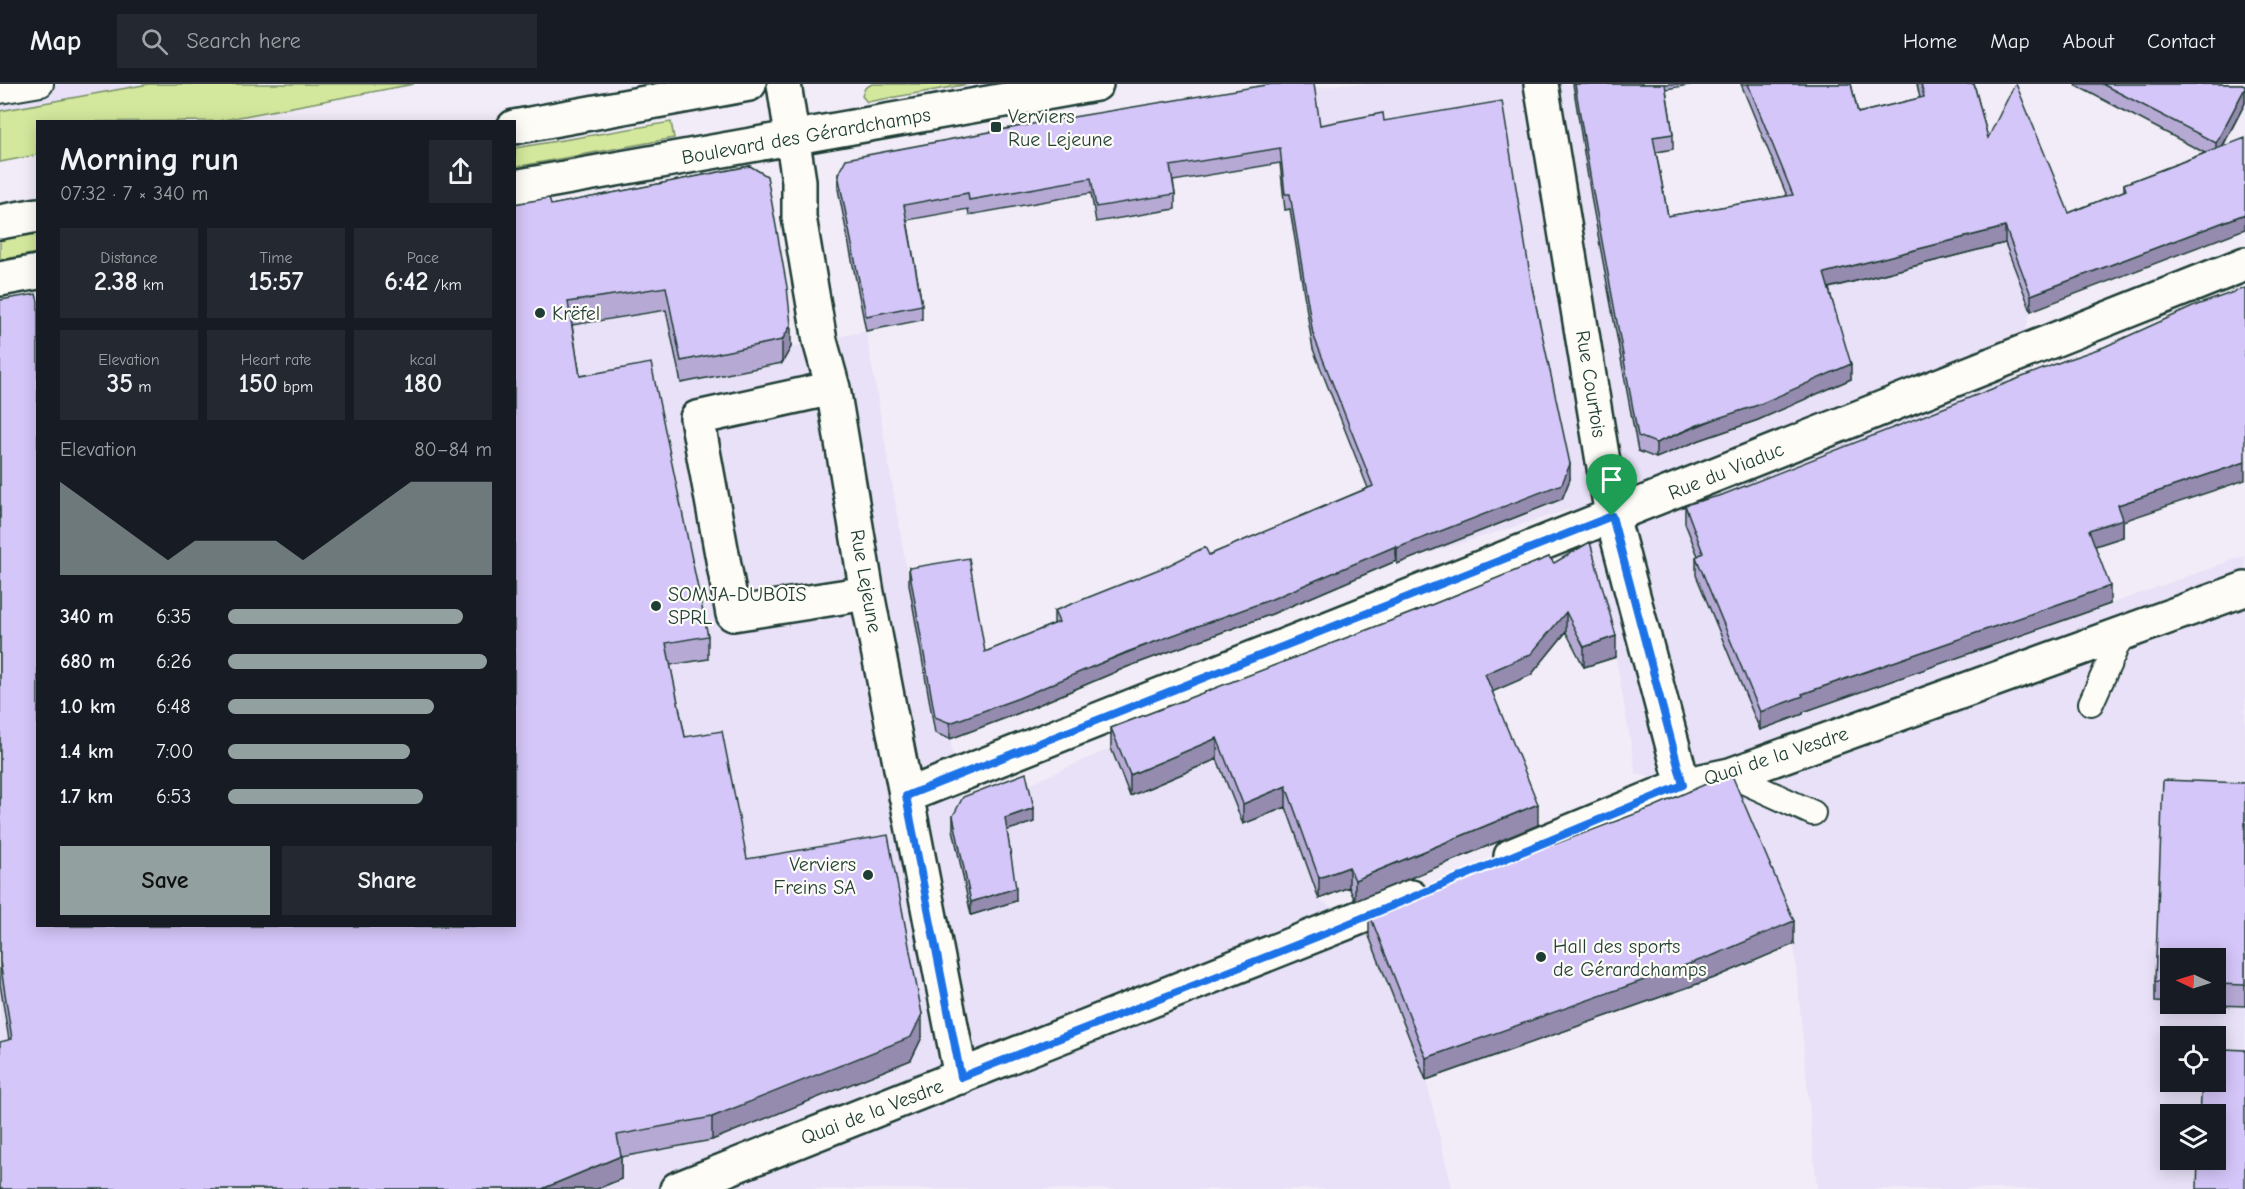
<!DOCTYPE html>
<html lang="en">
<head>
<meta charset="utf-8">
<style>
	:root { --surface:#171b24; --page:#242831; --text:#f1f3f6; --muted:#9ea1a6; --line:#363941; --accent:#92a19f }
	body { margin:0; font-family:"Comic Neue",sans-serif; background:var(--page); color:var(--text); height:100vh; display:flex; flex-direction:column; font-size:22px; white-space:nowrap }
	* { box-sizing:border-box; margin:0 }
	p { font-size:20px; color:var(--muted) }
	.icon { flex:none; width:33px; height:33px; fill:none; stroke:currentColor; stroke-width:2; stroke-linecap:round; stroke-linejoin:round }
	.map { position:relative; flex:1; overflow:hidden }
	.sheet { position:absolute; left:36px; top:36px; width:480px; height:807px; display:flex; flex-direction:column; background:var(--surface); border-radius:0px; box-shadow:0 3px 15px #0003 }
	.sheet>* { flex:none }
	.needle { width:39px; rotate:274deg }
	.tools { position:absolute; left:2160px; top:864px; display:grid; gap:12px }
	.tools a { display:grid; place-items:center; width:66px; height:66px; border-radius:0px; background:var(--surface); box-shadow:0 3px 15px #0003; font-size:30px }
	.pin { position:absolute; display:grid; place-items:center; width:51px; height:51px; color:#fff; margin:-62px -26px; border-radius:50% 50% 50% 0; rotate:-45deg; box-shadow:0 0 6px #0007 }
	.pin .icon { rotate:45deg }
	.round { display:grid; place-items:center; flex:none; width:63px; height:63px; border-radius:0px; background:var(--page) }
	.overview { display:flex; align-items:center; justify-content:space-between; height:102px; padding:0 24px }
	h1 { font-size:33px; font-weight:600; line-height:45px }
	.figures { display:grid; grid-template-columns:repeat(3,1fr); gap:9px; height:102px; padding:6px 24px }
	.figures div { display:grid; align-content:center; border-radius:0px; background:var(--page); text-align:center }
	.figures b { font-size:26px; font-weight:600 }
	.figures small { font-size:16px; font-weight:400 }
	.figures p { font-size:16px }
	.chart { height:168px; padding:12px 24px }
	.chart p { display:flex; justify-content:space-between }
	.chart svg { width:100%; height:108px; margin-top:6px; fill:var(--accent); opacity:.7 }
	.cta { display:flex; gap:12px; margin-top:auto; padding:12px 24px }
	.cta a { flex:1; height:69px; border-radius:0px; background:var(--accent); color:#111; font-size:24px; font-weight:600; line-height:69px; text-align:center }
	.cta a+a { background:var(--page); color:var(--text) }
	ul { padding:0 24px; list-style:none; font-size:20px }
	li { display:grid; grid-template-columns:96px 72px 1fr; align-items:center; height:45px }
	li i { height:15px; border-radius:8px; background:var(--accent) }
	header { display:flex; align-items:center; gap:36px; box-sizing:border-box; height:84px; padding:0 30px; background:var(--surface); border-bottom:2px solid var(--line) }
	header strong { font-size:28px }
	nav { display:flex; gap:33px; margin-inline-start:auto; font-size:21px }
	.search { width:420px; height:54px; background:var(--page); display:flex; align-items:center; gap:15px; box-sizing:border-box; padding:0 21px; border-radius:0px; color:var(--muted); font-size:22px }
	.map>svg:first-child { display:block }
	.built { fill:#e8e1f7; fill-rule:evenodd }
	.green { fill:#d3e89d; stroke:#799268; stroke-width:1.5 }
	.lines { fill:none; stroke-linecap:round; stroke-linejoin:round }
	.service-casing { stroke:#1f3d34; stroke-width:28 }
	.minor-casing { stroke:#1f3d34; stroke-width:38 }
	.trunk-casing { stroke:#1f3d34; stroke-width:38 }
	.service { stroke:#fdfcf7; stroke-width:24 }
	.minor { stroke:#fdfcf7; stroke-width:33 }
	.trunk { stroke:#fdfcf7; stroke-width:33 }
	.wall { fill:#b6aad5; stroke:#1f3d34; stroke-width:1.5 }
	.shaded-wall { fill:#948bae; stroke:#1f3d34; stroke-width:1.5 }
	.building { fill:#d4c6f8; stroke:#1f3d34; stroke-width:1.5 }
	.route-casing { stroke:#fff; stroke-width:12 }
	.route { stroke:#1a73e8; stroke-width:8 }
	.poi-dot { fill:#1f3d34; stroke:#fdfcf7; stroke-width:2 }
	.labels { text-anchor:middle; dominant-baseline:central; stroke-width:4.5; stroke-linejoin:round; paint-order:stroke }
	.poi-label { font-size:20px; fill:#1f3d34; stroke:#fdfcf7; text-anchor:start }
	.street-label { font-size:20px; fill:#1f3d34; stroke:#fdfcf7 }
</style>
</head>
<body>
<header>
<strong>Map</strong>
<div class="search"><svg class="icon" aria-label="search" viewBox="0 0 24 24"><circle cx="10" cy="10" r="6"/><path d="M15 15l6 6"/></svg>Search here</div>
<nav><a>Home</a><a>Map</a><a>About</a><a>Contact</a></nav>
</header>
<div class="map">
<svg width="2245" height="1105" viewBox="0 0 2245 1105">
	<rect width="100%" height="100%" fill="#f1ecf7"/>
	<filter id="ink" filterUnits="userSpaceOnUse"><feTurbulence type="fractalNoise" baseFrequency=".0167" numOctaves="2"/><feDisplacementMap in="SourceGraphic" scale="12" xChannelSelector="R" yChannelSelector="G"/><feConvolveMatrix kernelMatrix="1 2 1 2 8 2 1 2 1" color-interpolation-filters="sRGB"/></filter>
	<g filter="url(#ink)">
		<!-- built -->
		<path class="built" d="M 0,0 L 149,0 L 0,27 Z
			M 1343,0 L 1573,0 L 1592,118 L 1638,367 L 1656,374 L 1792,123 L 1761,47 L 1856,36 L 1966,60 L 2031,227 L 2003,319 L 2074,533 L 2245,472 L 2245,1105 L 1817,1105 L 1794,860 L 1731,712 L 1636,690 L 1616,573 L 1583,483 L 1571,425 L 1397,479 L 1313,265 L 1280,76 L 1236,87 L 1171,98 L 1175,125 L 1096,138 L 1080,48 ZM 2170,874 L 2216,874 L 2216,920 L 2170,920 ZM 2170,952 L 2216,952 L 2216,998 L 2170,998 ZM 2170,1030 L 2216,1030 L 2216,1076 L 2170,1076 Z
			M 515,143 L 613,234 L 639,230 L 664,206 L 681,299 L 782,279 L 791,263 L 866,247 L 934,648 L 950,655 L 963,726 L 1026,702 L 1111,664 L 1414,549 L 1496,747 L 1320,815 L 1369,853 L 1426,996 L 1452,1105 L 0,1105 L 0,233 L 38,842 L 514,842 Z"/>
		<!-- green -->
		<path class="green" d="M 149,0 L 414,0 L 218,37 L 38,38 L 37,71 L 0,78 L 0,27 Z
			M 872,0 L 969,0 L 867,18 L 862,12 L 865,4 Z
			M 671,38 L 674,54 L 515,83 L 515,64 Z
			M 37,149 L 37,169 L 0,176 L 0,156 Z"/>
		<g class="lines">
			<!-- service casing -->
			<g class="service-casing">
				<path id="service" d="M 0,7 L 41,0
					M 2091,619 L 2122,550
					M 1730,691 L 1813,729"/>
			</g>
			<!-- minor casing -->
			<g class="minor-casing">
				<path id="minor" d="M 784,0 L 799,97 L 799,133 L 820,257 L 833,304 L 867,509 L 961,993
					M 1541,0 L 1612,432 L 1683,701
					M 833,304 L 697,334 L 733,530 L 867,509
					M 906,712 L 2245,180
					M 1511,772 L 1683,701 L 1730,691 L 2245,505
					M 677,1105 L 1411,813"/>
			</g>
			<!-- trunk casing -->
			<g class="trunk-casing">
				<path id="trunk" d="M 514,43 L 749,0
					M 514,103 L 1096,0
					M 0,138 L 38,131
					M 0,195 L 38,188"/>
			</g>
			<!-- service -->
			<use href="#service" class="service"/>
			<!-- minor -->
			<use href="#minor" class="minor"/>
			<!-- trunk -->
			<use href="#trunk" class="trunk"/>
		</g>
		<!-- wall -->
		<path class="wall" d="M 1573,0 L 1694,0 L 1666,5 L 1673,50 L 1673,65 L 1656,68 L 1668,132 L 1787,112 L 1741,0 L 1851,0 L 1858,29 L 1920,14 L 1917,0 L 1974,0 L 1988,54 L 2069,129 L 2124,107 L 2124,100 L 2205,69 L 2075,1 L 2075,0 L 2242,0 L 2245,1 L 2245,19 L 2223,62 L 2031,227 L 2005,159 L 1829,204 L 1851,295 L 1758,336 L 1700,356 L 1656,374 L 1638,367 L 1592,118 Z
			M 1384,37 L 1532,203 L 1570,395 L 1562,415 L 1397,480 L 1396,477 L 1272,530 L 1127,583 L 1019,629 L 950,655 L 935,649 L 909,500 L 909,484 L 985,568 L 1054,540 L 1054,527 L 1209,471 L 1368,404 L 1313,265 L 1290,125 L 1285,126 L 1280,79 L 1173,97 L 1175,110 L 1175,125 L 1096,138 L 1091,109 L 969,131 L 968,125 L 907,136 L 922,221 L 922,236 L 866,247 L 838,105 L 838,90 L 1320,41 Z
			M 750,82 L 791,263 L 782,279 L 681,299 L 666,226 L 572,241 L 580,292 L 708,552 L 708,575 L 670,581 L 685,653 L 747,775 L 922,953 L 911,976 L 712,1056 L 621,1073 L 621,1095 L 597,1105 L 0,1105 L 9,956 L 0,900 L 0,216 L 38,842 L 514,842 L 551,121 Z
			M 1685,421 L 2123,437 L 2123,453 L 2095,462 L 2110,520 L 1803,628 L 1803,630 L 1760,646 L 1696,491 L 1696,473 L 1698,472 L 1685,439 Z
			M 1549,473 L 1616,573 L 1584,583 L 1566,548 L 1531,591 L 1492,607 L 1538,741 L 1355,817 L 1349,803 L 1319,815 L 1286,723 L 1243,740 L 1217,675 L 1130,712 L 1111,664 L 1111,644 L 1414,528 Z
			M 2245,699 L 2245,922 L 2188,920 L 2216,920 L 2216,874 L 2170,874 L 2170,919 L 2155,918 L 2155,897 Z
			M 953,732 L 1034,738 L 1007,746 L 1016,817 L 971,831 L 953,745 Z
			M 1555,760 L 1794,860 L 1714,894 L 1426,996 L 1369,852 L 1369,829 Z"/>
		<!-- shaded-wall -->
		<path class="shaded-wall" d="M 2245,4 L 2245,19 L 2216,74 L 2216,59 Z
			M 2245,130 L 2245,145 L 2031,227 L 2031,211 Z
			M 2005,143 L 2005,159 L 1824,205 L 1824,189 Z
			M 791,241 L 791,263 L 782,279 L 782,256 Z
			M 1851,280 L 1851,295 L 1758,336 L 1700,356 L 1656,374 L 1656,359 Z
			M 2245,378 L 2245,396 L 2123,437 L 2123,453 L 2089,464 L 2089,446 L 2118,421 Z
			M 1570,380 L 1570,395 L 1562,415 L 1397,480 L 1397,464 Z
			M 1396,462 L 1396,477 L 1272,530 L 1127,583 L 1019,629 L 950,655 L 950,639 Z
			M 2110,502 L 2110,520 L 1803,628 L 1803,630 L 1760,646 L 1760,628 L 1802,610 Z
			M 1566,528 L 1566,548 L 1531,591 L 1485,611 L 1485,590 Z
			M 1616,552 L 1616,573 L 1584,583 L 1584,563 Z
			M 1217,654 L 1217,675 L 1130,712 L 1130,691 Z
			M 1286,702 L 1286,723 L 1243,740 L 1243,720 Z
			M 1538,720 L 1538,741 L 1355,817 L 1355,796 Z
			M 1034,724 L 1034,738 L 1005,747 L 1005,734 Z
			M 1349,783 L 1349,803 L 1319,815 L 1319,794 Z
			M 1016,804 L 1016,817 L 971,831 L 971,818 Z
			M 1794,837 L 1794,860 L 1714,894 L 1426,996 L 1426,974 Z
			M 922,930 L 922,953 L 911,976 L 712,1056 L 712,1033 Z
			M 621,1072 L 621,1095 L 597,1105 L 542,1105 Z"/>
		<!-- building -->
		<path class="building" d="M 1272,0 L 1314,0 L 1320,41 L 1383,29 L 1384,37 L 1502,17 L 1532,203 L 1570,380 L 1562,400 L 1397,464 L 1396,462 L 1272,515 L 1127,568 L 1019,614 L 950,639 L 935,633 L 909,484 L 969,474 L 985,568 L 1059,538 L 1054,527 L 1167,482 L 1205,463 L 1209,471 L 1373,402 L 1313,250 L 1290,110 L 1285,110 L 1280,64 L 1170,82 L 1175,110 L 1096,123 L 1091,94 L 969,116 L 968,109 L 904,121 L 922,221 L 866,232 L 838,90 L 846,75 L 1043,38 Z
			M 1575,0 L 1665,0 L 1673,50 L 1653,53 L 1668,132 L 1793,111 L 1748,0 L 1851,0 L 1858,29 L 1924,13 L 1921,0 L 1974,0 L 1988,54 L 2015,0 L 2016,0 L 2069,129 L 2126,106 L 2124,100 L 2245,54 L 2245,130 L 2031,211 L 2005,143 L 1824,189 L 1851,280 L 1758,321 L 1700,340 L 1656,359 L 1638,352 L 1592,103 Z
			M 2102,0 L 2242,0 L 2245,1 L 2245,4 L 2216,59 Z
			M 750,82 L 767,92 L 787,203 L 791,241 L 782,256 L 681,277 L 666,203 L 568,218 L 580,292 L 651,279 L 708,552 L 666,559 L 685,653 L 722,647 L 747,775 L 888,751 L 922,930 L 911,953 L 712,1033 L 617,1051 L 621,1072 L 542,1105 L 0,1105 L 0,958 L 12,955 L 0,877 L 0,216 L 36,210 L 38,217 L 38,842 L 514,842 L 514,120 L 549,114 L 551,121 Z
			M 2245,204 L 2245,378 L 2118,421 L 2123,435 L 2089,446 L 2110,502 L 1802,610 L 1803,612 L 1760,628 L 1696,473 L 1703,469 L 1685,421 L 1722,411 L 2063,277 L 2104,263 L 2197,221 Z
			M 1590,458 L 1616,552 L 1584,563 L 1566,528 L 1531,570 L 1485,590 L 1538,720 L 1355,796 L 1349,783 L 1319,794 L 1286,702 L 1243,720 L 1217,654 L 1130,691 L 1111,644 L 1414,528 L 1549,473 L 1554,479 Z
			M 1026,689 L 1034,724 L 1005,734 L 1016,804 L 971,818 L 953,732 L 963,713 Z
			M 1731,689 L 1794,837 L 1714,871 L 1426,974 L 1369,829 L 1552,753 L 1555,760 L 1651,724 Z
			M 2163,696 L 2245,699 L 2245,901 L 2216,900 L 2216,874 L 2170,874 L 2170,898 L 2155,897 Z
			M 2225,965 L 2245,966 L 2245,1105 L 2197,1105 L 2198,1076 L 2216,1076 L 2216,1030 L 2200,1030 L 2202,998 L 2216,998 L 2216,976 L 2225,975 Z"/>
	</g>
	<g class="lines" filter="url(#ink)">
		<!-- route casing -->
		<g class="route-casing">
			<path id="route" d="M 1612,432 L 1683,701 L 1314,854 L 961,993 L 906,712 Z"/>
		</g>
		<!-- route -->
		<use href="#route" class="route"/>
	</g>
	<!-- markers -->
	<g class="poi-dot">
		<rect x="990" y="37" width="12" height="12" rx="3"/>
		<circle cx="540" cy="229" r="6"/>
		<circle cx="656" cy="522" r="6"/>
		<circle cx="868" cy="791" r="6"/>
		<circle cx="1541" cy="873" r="6"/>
	</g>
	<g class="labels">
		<!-- poi labels -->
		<g class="poi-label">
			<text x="1008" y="32">Verviers<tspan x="1008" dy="23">Rue Lejeune</tspan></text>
			<text x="552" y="229">Krëfel</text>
			<text x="668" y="510">SOMJA-DUBOIS<tspan x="668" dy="23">SPRL</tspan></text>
			<text x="856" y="780" text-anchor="end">Verviers<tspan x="856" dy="23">Freins SA</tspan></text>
			<text x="1553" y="862">Hall des sports<tspan x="1553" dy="23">de Gérardchamps</tspan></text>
		</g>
		<!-- street labels -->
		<g class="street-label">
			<text transform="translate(806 52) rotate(-10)">Boulevard des Gérardchamps</text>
			<text transform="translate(1591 300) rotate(81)">Rue Courtois</text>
			<text transform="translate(1726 387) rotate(-22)">Rue du Viaduc</text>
			<text transform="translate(866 497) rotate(80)">Rue Lejeune</text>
			<text transform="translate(1776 672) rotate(-18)">Quai de la Vesdre</text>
			<text transform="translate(872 1028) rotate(-21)">Quai de la Vesdre</text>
		</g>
	</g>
</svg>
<div class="tools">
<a><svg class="needle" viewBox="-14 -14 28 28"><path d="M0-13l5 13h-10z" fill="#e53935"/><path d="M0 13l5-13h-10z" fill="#9ea1a6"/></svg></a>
<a><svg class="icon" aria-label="locate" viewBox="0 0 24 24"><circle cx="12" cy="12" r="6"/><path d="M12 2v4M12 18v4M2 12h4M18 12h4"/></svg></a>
<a><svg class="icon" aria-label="layers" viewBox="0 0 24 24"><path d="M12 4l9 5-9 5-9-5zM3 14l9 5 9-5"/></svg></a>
</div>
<div class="pin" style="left:1612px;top:432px;background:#1e9e55"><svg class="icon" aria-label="arrive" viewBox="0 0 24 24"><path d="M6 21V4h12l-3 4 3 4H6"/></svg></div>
<section class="sheet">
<div class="overview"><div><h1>Morning run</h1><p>07:32 · 7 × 340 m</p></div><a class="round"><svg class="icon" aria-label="share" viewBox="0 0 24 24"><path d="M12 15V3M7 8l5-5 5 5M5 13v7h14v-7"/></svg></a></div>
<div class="figures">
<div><p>Distance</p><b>2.38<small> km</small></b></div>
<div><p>Time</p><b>15:57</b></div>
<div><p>Pace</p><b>6:42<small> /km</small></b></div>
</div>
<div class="figures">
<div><p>Elevation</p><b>35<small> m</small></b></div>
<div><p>Heart rate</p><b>150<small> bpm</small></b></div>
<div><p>kcal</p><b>180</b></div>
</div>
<div class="chart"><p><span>Elevation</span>80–84 m</p>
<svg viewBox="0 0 160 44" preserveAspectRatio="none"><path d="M0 44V6L10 14L20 22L30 30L40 38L50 30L60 30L70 30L80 30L90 38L100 30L110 22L120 14L130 6L140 6L150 6L160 6V44z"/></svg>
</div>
<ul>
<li><b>340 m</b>6:35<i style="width:89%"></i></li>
<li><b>680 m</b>6:26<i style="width:98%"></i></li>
<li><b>1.0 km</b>6:48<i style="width:78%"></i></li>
<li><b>1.4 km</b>7:00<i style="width:69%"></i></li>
<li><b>1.7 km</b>6:53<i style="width:74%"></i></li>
</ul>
<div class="cta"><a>Save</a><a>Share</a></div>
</section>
</div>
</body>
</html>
